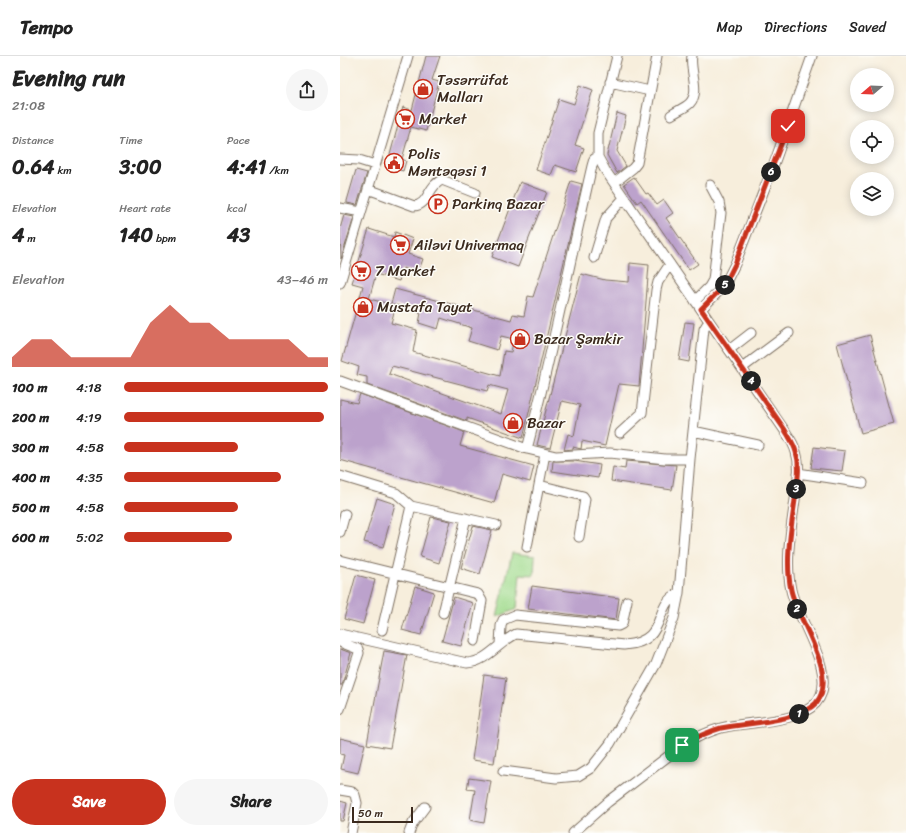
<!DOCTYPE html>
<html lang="en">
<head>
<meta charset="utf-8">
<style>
	:root { --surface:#fff; --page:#f6f6f6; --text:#222; --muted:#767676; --line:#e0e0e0; --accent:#c8321e }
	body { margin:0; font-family:Sriracha,sans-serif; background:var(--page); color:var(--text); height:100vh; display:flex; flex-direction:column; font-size:15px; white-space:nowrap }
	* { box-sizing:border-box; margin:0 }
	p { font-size:13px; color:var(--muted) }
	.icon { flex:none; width:22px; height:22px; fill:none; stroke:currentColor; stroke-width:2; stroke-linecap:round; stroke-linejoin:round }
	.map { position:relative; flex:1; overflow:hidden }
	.side { display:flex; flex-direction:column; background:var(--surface); width:340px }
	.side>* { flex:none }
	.needle { width:26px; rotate:251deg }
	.tools { position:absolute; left:510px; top:12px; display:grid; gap:8px }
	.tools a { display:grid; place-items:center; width:44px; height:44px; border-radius:50%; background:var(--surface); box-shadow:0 2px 10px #0003; font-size:20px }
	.scale { position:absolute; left:12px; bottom:10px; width:61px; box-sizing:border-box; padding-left:4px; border:2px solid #3b2a1e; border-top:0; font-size:11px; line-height:14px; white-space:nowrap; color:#3b2a1e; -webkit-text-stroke:3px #fdfcf7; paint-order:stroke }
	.pin { position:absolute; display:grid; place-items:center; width:34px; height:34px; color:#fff; margin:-17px; border-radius:8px; box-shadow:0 2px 6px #0006 }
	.km { position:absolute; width:20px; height:20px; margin:-10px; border-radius:50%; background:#222; color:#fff; font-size:11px; line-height:20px; text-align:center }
	.round { display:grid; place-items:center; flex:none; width:42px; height:42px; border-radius:21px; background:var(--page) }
	.overview { display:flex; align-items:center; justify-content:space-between; height:68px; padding:0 12px }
	h1 { font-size:22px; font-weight:700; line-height:30px }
	.stats { display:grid; grid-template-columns:repeat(3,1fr); gap:6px; height:68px; padding:4px 12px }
	.stats div { display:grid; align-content:center }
	.stats b { font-size:20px; font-weight:700 }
	.stats small { font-size:11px; font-weight:400 }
	.stats p { font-size:11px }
	.chart { height:112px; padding:8px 12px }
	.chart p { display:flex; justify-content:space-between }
	.chart svg { width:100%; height:72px; margin-top:4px; fill:var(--accent); opacity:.7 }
	.primary-button { display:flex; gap:8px; margin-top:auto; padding:8px 12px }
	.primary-button a { flex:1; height:46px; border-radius:24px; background:var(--accent); color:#fff; font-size:16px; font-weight:700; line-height:46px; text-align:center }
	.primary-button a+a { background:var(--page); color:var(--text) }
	ul { padding:0 12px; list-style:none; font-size:13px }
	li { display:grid; grid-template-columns:64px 48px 1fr; align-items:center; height:30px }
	li i { height:10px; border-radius:5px; background:var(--accent) }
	header { display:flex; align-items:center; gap:24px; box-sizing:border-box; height:56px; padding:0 20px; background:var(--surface); border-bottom:1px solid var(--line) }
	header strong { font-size:19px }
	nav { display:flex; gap:22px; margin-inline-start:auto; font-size:14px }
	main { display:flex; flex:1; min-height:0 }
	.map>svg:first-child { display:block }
	.green { fill:#a1db8e; stroke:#6e8256 }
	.building { fill:#bca2cc; fill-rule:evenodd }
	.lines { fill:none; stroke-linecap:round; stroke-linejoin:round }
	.minor-casing { stroke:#7d6f60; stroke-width:11 }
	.minor { stroke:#fff; stroke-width:9 }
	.route-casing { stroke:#fff; stroke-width:8 }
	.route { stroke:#c8321e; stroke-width:5 }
	.labels { text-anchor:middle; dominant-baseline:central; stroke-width:3; stroke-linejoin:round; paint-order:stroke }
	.poi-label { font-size:15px; fill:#3b2a1e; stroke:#fdfcf7; text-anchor:start }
</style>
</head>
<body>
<header>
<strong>Tempo</strong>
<nav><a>Map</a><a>Directions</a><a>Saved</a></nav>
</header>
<main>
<section class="side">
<div class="overview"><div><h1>Evening run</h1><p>21:08</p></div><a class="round"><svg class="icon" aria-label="share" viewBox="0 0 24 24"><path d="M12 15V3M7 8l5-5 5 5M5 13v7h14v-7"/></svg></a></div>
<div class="stats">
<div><p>Distance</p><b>0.64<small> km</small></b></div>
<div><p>Time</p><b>3:00</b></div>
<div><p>Pace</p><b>4:41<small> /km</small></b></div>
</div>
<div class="stats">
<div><p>Elevation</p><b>4<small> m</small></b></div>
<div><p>Heart rate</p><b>140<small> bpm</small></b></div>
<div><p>kcal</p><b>43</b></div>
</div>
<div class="chart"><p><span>Elevation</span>43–46 m</p>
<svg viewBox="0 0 160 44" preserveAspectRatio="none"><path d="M0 44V38L10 27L20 27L30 38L40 38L50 38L60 38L70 17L80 6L90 17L100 17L110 27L120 27L130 27L140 27L150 38L160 38V44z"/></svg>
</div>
<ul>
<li><b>100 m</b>4:18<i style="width:100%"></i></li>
<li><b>200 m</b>4:19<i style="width:98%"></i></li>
<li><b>300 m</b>4:58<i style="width:56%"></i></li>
<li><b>400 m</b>4:35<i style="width:77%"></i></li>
<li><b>500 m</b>4:58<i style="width:56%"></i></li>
<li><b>600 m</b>5:02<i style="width:53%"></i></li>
</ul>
<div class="primary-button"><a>Save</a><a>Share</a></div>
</section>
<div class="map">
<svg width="566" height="777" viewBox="0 0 566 777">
	<rect width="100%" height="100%" fill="#fdfcf7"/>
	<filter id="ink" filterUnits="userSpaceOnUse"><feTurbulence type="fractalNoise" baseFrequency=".025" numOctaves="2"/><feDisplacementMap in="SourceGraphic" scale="8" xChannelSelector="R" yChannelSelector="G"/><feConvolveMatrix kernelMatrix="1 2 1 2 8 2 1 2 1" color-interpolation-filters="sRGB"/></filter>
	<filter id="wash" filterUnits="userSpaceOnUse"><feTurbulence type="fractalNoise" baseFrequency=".012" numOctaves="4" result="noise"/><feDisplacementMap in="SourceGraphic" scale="16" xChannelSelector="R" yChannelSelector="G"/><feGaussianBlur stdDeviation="0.9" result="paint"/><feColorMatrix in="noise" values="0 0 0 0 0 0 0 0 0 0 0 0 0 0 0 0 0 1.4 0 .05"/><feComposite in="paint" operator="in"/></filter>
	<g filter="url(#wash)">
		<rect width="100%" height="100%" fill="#f7eedc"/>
		<!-- green -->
		<path class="green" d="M 172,497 L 195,500 L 194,519 L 180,518 L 177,553 L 157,561 Z"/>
		<g id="blocks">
			<!-- building -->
			<path class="building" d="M 86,0 L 100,0 L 92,24 L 99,26 L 86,75 L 71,71 L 62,103 L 66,105 L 63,115 L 47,110 L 63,51 L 72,54 Z
				M 240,29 L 253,34 L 235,89 L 244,92 L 236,116 L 215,109 L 211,119 L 196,114 L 219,43 L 234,48 Z
				M 277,57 L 286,60 L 277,95 L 286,110 L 277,117 L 267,99 Z
				M 16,114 L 27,117 L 17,149 L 7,147 L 7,145 Z
				M 294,121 L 306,138 L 308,137 L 317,149 L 324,144 L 333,157 L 326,162 L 358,208 L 349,214 L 301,144 L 297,147 L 284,128 Z
				M 231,125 L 242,128 L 183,382 L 127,362 L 127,365 L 27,329 L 27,321 L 17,319 L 19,311 L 2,305 L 23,230 L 12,227 L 29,173 L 54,181 L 55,176 L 73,183 L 68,198 L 83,203 L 78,217 L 63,212 L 59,225 L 36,218 L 29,243 L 55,249 L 51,248 L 55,233 L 171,264 L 173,258 L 184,260 L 188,240 L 193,241 ZM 56,249 L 81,257 L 79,267 L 98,273 L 101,262 L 132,272 L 128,285 L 157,294 L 161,280 L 174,283 L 171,296 L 164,295 L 160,320 L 73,296 L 77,274 L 51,267 ZM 52,310 L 147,335 L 149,329 L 168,334 L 161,358 L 49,318 Z
				M 180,126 L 207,136 L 178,211 L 152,201 Z
				M 4,159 L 14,161 L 1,203 L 0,173 Z
				M 290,207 L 309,209 L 299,330 L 279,328 L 265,390 L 242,385 L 241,393 L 233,391 L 233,393 L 224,394 L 228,378 L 234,380 L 240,349 L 222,345 L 210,392 L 197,389 L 241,218 L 265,224 L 289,226 Z
				M 345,266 L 354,267 L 349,306 L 339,304 Z
				M 530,279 L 554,368 L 521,377 L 497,288 Z
				M 20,338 L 124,376 L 120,390 L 194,410 L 190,426 L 162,418 L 154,447 L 0,404 L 0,343 L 17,347 Z
				M 474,391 L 505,395 L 502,415 L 471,412 Z
				M 213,405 L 234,405 L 260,409 L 258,422 L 212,415 Z
				M 286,405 L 336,409 L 332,434 L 271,425 L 273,411 L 285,413 Z
				M 37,442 L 55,448 L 43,491 L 24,486 Z
				M 91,461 L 111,465 L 99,507 L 80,501 Z
				M 133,470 L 152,474 L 140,518 L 121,512 Z
				M 16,519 L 35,524 L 23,568 L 4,563 Z
				M 75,530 L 94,536 L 81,579 L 62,574 Z
				M 192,530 L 279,542 L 276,564 L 188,553 Z
				M 114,541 L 133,547 L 121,590 L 102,585 Z
				M 0,593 L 11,597 L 2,629 L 0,629 Z
				M 44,595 L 67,599 L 50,692 L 27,688 Z
				M 144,619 L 166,622 L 154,707 L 132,704 Z
				M 0,682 L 25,688 L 18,717 L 1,713 L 4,699 L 0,698 Z
				M 129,722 L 151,725 L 144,767 L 130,764 L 135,734 L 127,733 Z
				M 0,745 L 7,747 L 3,765 L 0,765 Z"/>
		</g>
	</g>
	<g filter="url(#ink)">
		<use href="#blocks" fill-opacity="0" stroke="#7d6f60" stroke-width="1"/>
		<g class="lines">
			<!-- minor casing -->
			<g class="minor-casing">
				<path id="minor" d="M 270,26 L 310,35
					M 331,59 C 337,55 345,52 350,47 C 361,35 349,14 352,0
					M 0,103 L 19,104 L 35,109
					M 274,127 L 293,112 L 297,107 L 317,0
					M 28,133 L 74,150 C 89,149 88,129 102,124 L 135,137
					M 0,152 L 21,156
					M 254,202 L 266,162 L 284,142
					M 0,227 L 68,0
					M 355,245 L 369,231 L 373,224 L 381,157 L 379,146 L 370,129
					M 361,253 L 384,230 L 395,208 L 433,111 L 472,0
					M 389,294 L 411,277
					M 402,312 L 449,277
					M 0,325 L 187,393 C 212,299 230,204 252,110 L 254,103 L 258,101
					M 353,375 L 418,389
					M 280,377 L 302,357 L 316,234 L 318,226 L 330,208
					M 187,393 L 216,400 L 270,397 L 325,403 L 350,403 L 364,273 L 367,268
					M 458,417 L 523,427
					M 0,420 L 56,437 L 71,450 L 42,574
					M 199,429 L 243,440 L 245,443 L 239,481
					M 71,450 L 156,469
					M 0,476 L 5,458
					M 187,491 L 205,398
					M 0,504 L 138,538 L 142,545 L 135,585
					M 103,557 L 126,462
					M 0,578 L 127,607 C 147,606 159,586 176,578 L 284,589 C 330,586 311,549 339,537
					M 0,586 L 18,593 L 19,597 L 0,653
					M 160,588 L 161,570 L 163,564 L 175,559 L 278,570 L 282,568 L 287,545
					M 163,715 L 216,722 L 238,720 L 251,712 L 270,688 L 316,608 L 334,562 L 339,537 L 350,403
					M 0,734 L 12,736 L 15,739 L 17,747 L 11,777
					M 69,777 L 73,767 L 85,751
					M 233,777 L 268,746 L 343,689 C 355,682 367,676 381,672 C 408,665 457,668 476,647 C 500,619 457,564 451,534 C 445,505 451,473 455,444 C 457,428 461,411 456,396 C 454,388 449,381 445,375 L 265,114 L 258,101 L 258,77 L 277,0"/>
			</g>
			<!-- minor -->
			<use href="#minor" class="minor"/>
		</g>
	</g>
	<g class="lines" filter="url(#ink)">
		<!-- route casing -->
		<g class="route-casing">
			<path id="route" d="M 342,689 C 355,682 367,676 381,672 C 407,666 457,667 476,647 C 500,619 457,564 451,534 C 445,505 451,473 455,444 C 457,428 461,411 456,396 C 454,388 449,381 445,374 L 361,253 L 384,230 L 395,208 L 448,70"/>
		</g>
		<!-- route -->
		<use href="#route" class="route"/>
	</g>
	<!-- icons -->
	<defs>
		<g id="shop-ring" transform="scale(1)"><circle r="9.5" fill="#fdfcf7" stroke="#c8321e" stroke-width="1.5"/><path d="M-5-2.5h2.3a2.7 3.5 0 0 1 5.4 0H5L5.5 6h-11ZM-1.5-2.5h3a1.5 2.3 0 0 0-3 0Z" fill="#c8321e"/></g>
		<g id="supermarket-ring" transform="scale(1)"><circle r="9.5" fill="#fdfcf7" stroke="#c8321e" stroke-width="1.5"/><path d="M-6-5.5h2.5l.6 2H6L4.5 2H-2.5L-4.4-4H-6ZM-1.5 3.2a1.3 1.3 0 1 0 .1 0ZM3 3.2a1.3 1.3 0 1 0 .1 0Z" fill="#c8321e"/></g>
		<g id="civic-ring" transform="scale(1)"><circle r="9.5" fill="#fdfcf7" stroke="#c8321e" stroke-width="1.5"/><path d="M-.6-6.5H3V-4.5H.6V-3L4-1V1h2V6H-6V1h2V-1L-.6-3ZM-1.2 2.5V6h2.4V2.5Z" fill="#c8321e"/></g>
		<g id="parking-ring" transform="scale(1)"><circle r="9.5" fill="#fdfcf7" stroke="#c8321e" stroke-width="1.5"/><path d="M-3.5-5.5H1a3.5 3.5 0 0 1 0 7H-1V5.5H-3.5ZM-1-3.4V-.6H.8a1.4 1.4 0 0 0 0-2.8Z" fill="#c8321e"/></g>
	</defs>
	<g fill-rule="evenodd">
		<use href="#shop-ring" x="83" y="33"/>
		<use href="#supermarket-ring" x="65" y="63"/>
		<use href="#civic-ring" x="54" y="107"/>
		<use href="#parking-ring" x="98" y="148"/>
		<use href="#supermarket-ring" x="60" y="189"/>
		<use href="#supermarket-ring" x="21" y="215"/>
		<use href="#shop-ring" x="23" y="251"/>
		<use href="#shop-ring" x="180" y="283"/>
		<use href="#shop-ring" x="173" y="367"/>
	</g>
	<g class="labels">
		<!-- poi labels -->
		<g class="poi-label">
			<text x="97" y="24">Təsərrüfat<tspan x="97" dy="17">Malları</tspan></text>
			<text x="79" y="63">Market</text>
			<text x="68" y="98">Polis<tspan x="68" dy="17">Məntəqəsi 1</tspan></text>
			<text x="112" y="148">Parkinq Bazar</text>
			<text x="74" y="189">Ailəvi Univermaq</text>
			<text x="35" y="215">7 Market</text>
			<text x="37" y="251">Mustafa Tayat</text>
			<text x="194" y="283">Bazar Şəmkir</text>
			<text x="187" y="367">Bazar</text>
		</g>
	</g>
</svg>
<div class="tools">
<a><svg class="needle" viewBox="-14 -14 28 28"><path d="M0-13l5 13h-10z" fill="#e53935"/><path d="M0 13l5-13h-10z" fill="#767676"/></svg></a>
<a><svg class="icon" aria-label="locate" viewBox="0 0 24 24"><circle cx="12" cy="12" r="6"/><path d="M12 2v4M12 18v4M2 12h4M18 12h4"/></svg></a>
<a><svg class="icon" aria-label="layers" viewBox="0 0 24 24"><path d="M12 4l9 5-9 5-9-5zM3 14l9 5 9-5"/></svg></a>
</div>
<div class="scale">50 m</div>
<div class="pin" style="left:342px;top:689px;background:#1e9e55"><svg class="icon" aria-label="arrive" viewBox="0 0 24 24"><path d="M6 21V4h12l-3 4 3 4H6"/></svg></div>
<div class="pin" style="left:448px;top:70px;background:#d93025"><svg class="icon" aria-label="check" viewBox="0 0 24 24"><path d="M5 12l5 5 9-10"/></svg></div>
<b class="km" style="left:459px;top:658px">1</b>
<b class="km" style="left:457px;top:553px">2</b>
<b class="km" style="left:456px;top:433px">3</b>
<b class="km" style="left:411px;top:325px">4</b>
<b class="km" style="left:385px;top:229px">5</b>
<b class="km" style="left:431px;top:116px">6</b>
</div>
</main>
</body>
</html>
